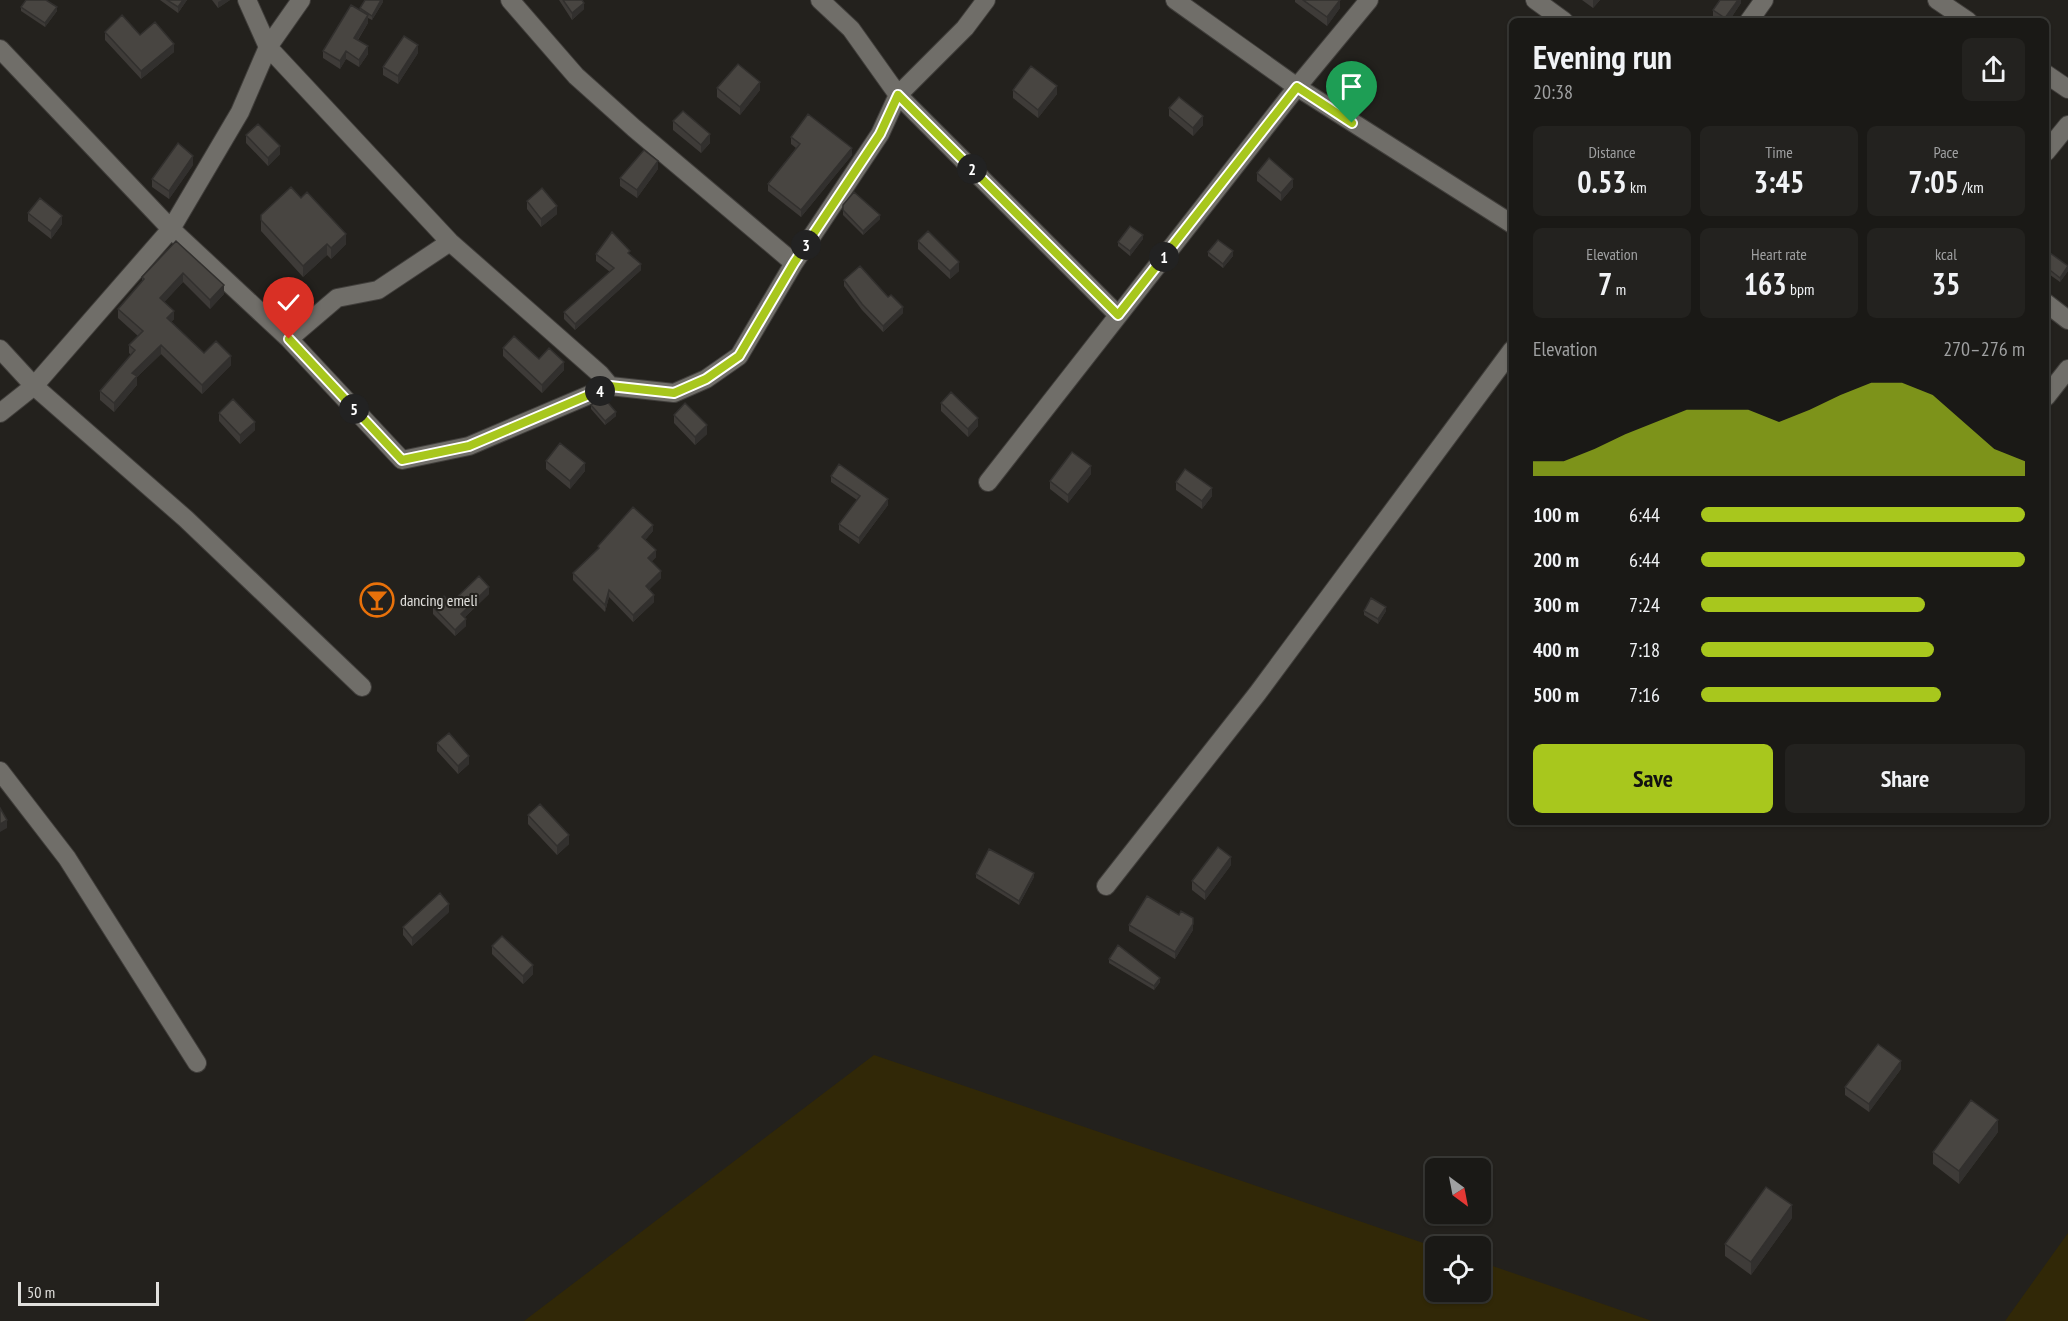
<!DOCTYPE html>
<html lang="en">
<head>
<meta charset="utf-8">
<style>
	:root { --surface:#1a1916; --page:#23221f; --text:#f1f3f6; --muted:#9fa0a1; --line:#383835; --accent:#a8c71d }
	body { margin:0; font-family:"PT Sans Narrow",sans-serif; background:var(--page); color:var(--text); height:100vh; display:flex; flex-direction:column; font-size:22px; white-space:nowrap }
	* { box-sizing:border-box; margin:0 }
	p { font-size:20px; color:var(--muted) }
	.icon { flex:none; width:33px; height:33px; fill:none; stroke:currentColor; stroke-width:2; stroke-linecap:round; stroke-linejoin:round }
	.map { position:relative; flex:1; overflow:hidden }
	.sheet { position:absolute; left:1509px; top:18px; width:540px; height:807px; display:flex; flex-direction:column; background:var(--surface); border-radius:9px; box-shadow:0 2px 4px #0004,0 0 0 2px var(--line) }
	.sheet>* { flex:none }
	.needle { width:39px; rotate:148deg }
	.fabs { position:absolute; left:1425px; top:1158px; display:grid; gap:12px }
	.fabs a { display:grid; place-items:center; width:66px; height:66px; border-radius:9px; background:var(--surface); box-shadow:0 2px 4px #0004,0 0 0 2px var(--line); font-size:30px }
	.scale { position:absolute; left:18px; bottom:15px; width:141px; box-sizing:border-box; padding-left:6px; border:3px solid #e1e0dd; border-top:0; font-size:16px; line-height:21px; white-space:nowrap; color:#e1e0dd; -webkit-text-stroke:4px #23211d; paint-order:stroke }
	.pin { position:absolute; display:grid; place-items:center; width:51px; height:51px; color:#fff; margin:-62px -26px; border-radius:50% 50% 50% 0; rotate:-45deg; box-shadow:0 0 6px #0007 }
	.pin .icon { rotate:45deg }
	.km { position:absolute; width:30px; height:30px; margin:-15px; border-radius:50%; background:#222; color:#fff; font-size:16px; line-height:30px; text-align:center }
	.round { display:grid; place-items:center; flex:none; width:63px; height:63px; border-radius:9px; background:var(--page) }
	.head { display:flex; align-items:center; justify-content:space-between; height:102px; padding:0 24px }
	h1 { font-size:33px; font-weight:800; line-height:45px }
	.stats { display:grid; grid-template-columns:repeat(3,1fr); gap:9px; height:102px; padding:6px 24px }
	.stats div { display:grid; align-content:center; border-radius:9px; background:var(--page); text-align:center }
	.stats b { font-size:30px; font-weight:800 }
	.stats small { font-size:16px; font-weight:400 }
	.stats p { font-size:16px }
	.chart { height:168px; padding:12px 24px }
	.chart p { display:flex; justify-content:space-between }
	.chart svg { width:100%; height:108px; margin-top:6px; fill:var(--accent); opacity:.7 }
	.cta { display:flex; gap:12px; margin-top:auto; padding:12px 24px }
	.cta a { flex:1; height:69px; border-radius:9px; background:var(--accent); color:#111; font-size:24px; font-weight:800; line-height:69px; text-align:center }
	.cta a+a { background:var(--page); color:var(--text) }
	ul { padding:0 24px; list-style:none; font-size:20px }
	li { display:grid; grid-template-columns:96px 72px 1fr; align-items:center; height:45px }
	li i { height:15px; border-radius:8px; background:var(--accent) }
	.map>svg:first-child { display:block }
	.sand { fill:#312807 }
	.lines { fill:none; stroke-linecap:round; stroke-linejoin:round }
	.minor-casing { stroke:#403e3b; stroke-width:20 }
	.minor { stroke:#706e69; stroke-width:18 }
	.wall { fill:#3e3b38 }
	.shaded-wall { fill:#32302e }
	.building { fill:#484541; stroke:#32302e; stroke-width:1.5 }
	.route-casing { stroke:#fff; stroke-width:12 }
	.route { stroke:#a8c71d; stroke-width:8 }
	.labels { text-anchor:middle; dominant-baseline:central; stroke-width:4.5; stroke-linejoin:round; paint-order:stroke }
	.poi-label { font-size:16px; fill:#e1e0dd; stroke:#23211d; text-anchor:start }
</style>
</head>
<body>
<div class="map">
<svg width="2068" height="1321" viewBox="0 0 2068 1321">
	<rect width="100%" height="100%" fill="#23211d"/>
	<!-- sand -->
	<path class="sand" d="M 874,1055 L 1435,1247 L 1436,1292 L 1480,1292 L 1481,1262 L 1652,1321 L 524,1321 Z
		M 2068,1233 L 2068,1321 L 2005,1321 Z"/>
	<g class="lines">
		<!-- minor casing -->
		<g class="minor-casing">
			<path id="minor" d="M 247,0 L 268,47 L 450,242 L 600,374 L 610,386
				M 510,0 L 576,76 L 634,128 L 794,263
				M 820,0 L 851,29 L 898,95 L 1118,315
				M 1175,0 L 1297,87 L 1512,224
				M 1535,0 L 1564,21
				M 1937,0 L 1968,21
				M 1749,21 L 1764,0
				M 0,49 L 171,229 L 289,339 L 402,460 L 469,446 L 610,386 L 674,393 L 706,379 L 739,356 L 794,263 L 880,134 L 898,95 L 965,28 L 986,0
				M 2046,74 L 2068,89
				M 2046,152 L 2068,125
				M 2046,303 L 2068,320
				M 289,339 L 337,298 L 378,290 L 450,242
				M 0,349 L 34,386 L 186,519 L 362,687
				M 2046,397 L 2068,369
				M 0,413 L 34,386 L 171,229 L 240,112 L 268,47 L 301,0
				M 988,482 L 1297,87 L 1369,0
				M 0,771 L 67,858 L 197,1063
				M 1106,886 L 1257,694 L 1512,350"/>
		</g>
		<!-- minor -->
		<use href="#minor" class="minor"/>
	</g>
	<!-- wall -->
	<path class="wall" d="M 160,0 L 187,0 L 178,13 Z
		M 212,0 L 230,0 L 218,8 Z
		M 383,0 L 383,2 L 372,20 L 368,18 L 368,23 L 358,40 L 368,54 L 359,67 L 346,59 L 340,69 L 323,58 L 323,51 L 360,10 L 360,8 Z
		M 559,0 L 582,0 L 584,9 L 572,20 Z
		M 1295,0 L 1340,0 L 1340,8 L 1327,26 L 1295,2 Z
		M 1582,0 L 1600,0 L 1593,8 Z
		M 1741,0 L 1741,3 L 1729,21 L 1717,21 L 1713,18 L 1713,10 Z
		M 21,7 L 57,11 L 45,27 L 21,11 Z
		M 105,32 L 174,52 L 141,79 L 105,40 Z
		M 418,53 L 398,84 L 383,75 L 383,67 Z
		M 717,88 L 760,90 L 740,115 L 717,97 Z
		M 1013,90 L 1057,94 L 1038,118 L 1013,98 Z
		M 1333,91 L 1363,99 L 1355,110 L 1333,95 Z
		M 1169,108 L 1203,125 L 1193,136 L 1169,116 Z
		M 673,121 L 710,143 L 701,153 L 673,130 Z
		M 246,135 L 280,154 L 268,166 L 246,143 Z
		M 791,137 L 852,155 L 801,217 L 768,191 L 768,184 L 796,148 L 791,144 Z
		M 193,165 L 169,199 L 152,187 L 152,179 Z
		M 658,169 L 637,198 L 620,186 L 620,178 Z
		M 1257,173 L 1293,187 L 1281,201 L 1257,181 Z
		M 301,198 L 346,244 L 331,259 L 327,255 L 303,277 L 261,231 L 261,215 Z
		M 527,201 L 557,214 L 541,227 L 527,209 Z
		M 843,205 L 880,219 L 863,235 L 843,215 Z
		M 28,213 L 62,224 L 51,239 L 28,221 Z
		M 1143,239 L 1130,256 L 1118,246 L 1118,242 Z
		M 176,241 L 224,294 L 210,309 L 183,282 L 164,302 L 174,319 L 171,322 L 204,353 L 231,365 L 202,394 L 161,354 L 137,377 L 137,385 L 114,412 L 100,400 L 100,391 L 131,355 L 129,353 L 129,345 L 138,336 L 118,318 L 118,309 L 142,281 L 142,277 Z
		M 918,241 L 959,271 L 950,279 L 918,249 Z
		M 2046,250 L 2068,266 L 2068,271 L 2060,282 L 2046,272 Z
		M 1208,252 L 1233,256 L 1223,268 L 1208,256 Z
		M 596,254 L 630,254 L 641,270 L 575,330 L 564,319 L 564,312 L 610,272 L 596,261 Z
		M 844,280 L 903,313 L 883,332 L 862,310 L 844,286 Z
		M 503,348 L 539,359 L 564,370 L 542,393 L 503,356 Z
		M 941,403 L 978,426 L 968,437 L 941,411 Z
		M 591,405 L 616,416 L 605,425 L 591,409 Z
		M 219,413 L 255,430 L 240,444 L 219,421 Z
		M 674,415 L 707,434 L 695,445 L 674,423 Z
		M 546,461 L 585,471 L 570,489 L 546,469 Z
		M 1091,474 L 1068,503 L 1050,489 L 1050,481 Z
		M 831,476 L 888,505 L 859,544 L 839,530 L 839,524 L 857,500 L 831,482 Z
		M 1176,482 L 1212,496 L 1202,509 L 1176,490 Z
		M 653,531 L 645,540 L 656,557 L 651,562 L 661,578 L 649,589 L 654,602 L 633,622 L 609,597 L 605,612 L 573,580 L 573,573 L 598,549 L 598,546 Z
		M 489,594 L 465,617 L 466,626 L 455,636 L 433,614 L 433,607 Z
		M 1364,611 L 1386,611 L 1378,624 L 1364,615 Z
		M 437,743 L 469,764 L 458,774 L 437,751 Z
		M 528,815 L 569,844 L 557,855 L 528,824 Z
		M 1231,865 L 1205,900 L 1192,890 L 1192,881 Z
		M 976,874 L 1034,877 L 1019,905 L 976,878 Z
		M 449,912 L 412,946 L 403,935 L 403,927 Z
		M 1129,925 L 1193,930 L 1175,959 L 1129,931 Z
		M 492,946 L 533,974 L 523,984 L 492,954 Z
		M 1109,959 L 1160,982 L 1154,990 L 1109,963 Z
		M 1901,1069 L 1869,1112 L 1845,1095 L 1845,1087 Z
		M 1998,1132 L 1959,1184 L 1933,1164 L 1933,1152 Z
		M 1792,1218 L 1751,1275 L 1725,1256 L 1725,1244 Z"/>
	<!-- shaded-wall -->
	<path class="shaded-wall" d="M 183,0 L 187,0 L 178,13 L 178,7 Z
		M 222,0 L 230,0 L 218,8 L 218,2 Z
		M 381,0 L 383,0 L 383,2 L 372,20 L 372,16 Z
		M 1340,0 L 1340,8 L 1327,26 L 1327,17 Z
		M 1593,0 L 1600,0 L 1593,8 Z
		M 1738,0 L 1741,0 L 1741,3 L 1729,21 L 1725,21 L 1725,18 Z
		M 584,3 L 584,9 L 572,20 L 572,13 Z
		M 57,7 L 57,11 L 45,27 L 45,23 Z
		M 368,15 L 368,23 L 354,45 L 354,38 Z
		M 174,44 L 174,52 L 141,79 L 141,71 Z
		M 418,45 L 418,53 L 398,84 L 398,76 Z
		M 368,46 L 368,54 L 359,67 L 359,60 Z
		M 346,51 L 346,59 L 340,69 L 340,61 Z
		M 760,82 L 760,90 L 740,115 L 740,107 Z
		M 1057,86 L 1057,94 L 1038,118 L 1038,110 Z
		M 1363,94 L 1363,99 L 1355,110 L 1355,106 Z
		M 1203,116 L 1203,125 L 1193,136 L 1193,128 Z
		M 710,134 L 710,143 L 701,153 L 701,145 Z
		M 280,146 L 280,154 L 268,166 L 268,158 Z
		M 852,148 L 852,155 L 801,217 L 801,210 Z
		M 193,156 L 193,165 L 169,199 L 169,191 Z
		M 658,161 L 658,169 L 637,198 L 637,190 Z
		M 1293,179 L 1293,187 L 1281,201 L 1281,193 Z
		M 557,206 L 557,214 L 541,227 L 541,219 Z
		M 880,215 L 880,219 L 863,235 L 863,231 Z
		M 62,216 L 62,224 L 51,239 L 51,231 Z
		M 346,234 L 346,244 L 331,259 L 331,248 Z
		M 1143,235 L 1143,239 L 1130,256 L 1130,251 Z
		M 327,244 L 327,255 L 303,277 L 303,266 Z
		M 1233,251 L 1233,256 L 1223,268 L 1223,264 Z
		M 959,262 L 959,271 L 950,279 L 950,271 Z
		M 641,264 L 641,270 L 575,330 L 575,324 Z
		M 2068,267 L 2068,271 L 2060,282 L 2060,278 Z
		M 183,273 L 183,282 L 160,307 L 160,298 Z
		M 224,285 L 224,294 L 210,309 L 210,300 Z
		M 903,307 L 903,313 L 883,332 L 883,326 Z
		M 174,311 L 174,319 L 167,327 L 167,318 Z
		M 161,345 L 161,354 L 137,377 L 137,385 L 114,412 L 114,403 L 132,373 Z
		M 231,356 L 231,365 L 202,394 L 202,385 Z
		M 564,362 L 564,370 L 542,393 L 542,385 Z
		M 616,412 L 616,416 L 605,425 L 605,421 Z
		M 978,418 L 978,426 L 968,437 L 968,429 Z
		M 255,422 L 255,430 L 240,444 L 240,435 Z
		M 707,425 L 707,434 L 695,445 L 695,437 Z
		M 585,463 L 585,471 L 570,489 L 570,481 Z
		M 1091,466 L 1091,474 L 1068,503 L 1068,495 Z
		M 1212,488 L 1212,496 L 1202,509 L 1202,501 Z
		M 888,499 L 888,505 L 859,544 L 859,538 Z
		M 653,525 L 653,531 L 642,544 L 642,537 Z
		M 656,550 L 656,557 L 648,565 L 648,558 Z
		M 661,571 L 661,578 L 646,593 L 646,586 Z
		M 489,587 L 489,594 L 461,621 L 461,614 Z
		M 609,590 L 609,597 L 605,612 L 605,605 Z
		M 654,595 L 654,602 L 633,622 L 633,615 Z
		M 1386,607 L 1386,611 L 1378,624 L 1378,619 Z
		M 466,619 L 466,626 L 455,636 L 455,630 Z
		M 469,756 L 469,764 L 458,774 L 458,766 Z
		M 7,820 L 7,828 L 0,832 L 0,824 Z
		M 569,835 L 569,844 L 557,855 L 557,846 Z
		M 1231,857 L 1231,865 L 1205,900 L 1205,892 Z
		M 1034,873 L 1034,877 L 1019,905 L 1019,901 Z
		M 449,904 L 449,912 L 412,946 L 412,938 Z
		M 1193,924 L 1193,930 L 1175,959 L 1175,952 Z
		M 533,965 L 533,974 L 523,984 L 523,976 Z
		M 1160,978 L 1160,982 L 1154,990 L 1154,986 Z
		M 1901,1061 L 1901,1069 L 1869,1112 L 1869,1104 Z
		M 1998,1120 L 1998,1132 L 1959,1184 L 1959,1171 Z
		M 1792,1205 L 1792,1218 L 1751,1275 L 1751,1262 Z"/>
	<!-- building -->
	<path class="building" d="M 26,0 L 46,0 L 57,7 L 45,23 L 21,7 Z
		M 167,0 L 183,0 L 178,7 Z
		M 365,0 L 381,0 L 372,16 L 360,8 Z
		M 563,0 L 582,0 L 584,3 L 572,13 Z
		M 1303,0 L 1340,0 L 1327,17 Z
		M 1720,0 L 1738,0 L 1725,18 L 1713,10 Z
		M 351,5 L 368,15 L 354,38 L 368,46 L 359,60 L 346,51 L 340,61 L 323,51 Z
		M 122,15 L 140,35 L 155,22 L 174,44 L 141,71 L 105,32 Z
		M 404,36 L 418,45 L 398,76 L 383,67 Z
		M 738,64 L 760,82 L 740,107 L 717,88 Z
		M 1031,66 L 1057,86 L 1038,110 L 1013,90 Z
		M 1341,79 L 1363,94 L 1355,106 L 1333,91 Z
		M 1179,97 L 1203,116 L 1193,128 L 1169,108 Z
		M 683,111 L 710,134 L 701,145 L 673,121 Z
		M 808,114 L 852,148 L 801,210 L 768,184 L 800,144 L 791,137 Z
		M 258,124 L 280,146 L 268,158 L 246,135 Z
		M 178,143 L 193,156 L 169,191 L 152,179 Z
		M 644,150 L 658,161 L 637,190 L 620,178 Z
		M 1269,158 L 1293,179 L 1281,193 L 1257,173 Z
		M 291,187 L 301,198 L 307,192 L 346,234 L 331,248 L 327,244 L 303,266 L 261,220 L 261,215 Z
		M 542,188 L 557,206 L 541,219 L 527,201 Z
		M 854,192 L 880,215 L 863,231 L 843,210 L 843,205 Z
		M 40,198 L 62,216 L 51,231 L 28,213 Z
		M 1130,226 L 1143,235 L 1130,251 L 1118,242 Z
		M 928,231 L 959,262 L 950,271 L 918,241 Z
		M 612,232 L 630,251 L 628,253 L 641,264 L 575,324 L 564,312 L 614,268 L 596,254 Z
		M 1218,240 L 1233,251 L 1223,264 L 1208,252 Z
		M 176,241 L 224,285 L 210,300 L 183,273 L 160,298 L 174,311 L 167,318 L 204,353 L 216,341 L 231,356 L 202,385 L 161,345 L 132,373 L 137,376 L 114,403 L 100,391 L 135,350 L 129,345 L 143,331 L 118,309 L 144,279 L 142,277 Z
		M 2046,250 L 2068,266 L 2060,278 L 2046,267 Z
		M 860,266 L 888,297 L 891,295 L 903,307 L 883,326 L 862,304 L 844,280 Z
		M 514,336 L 539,359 L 549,348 L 564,362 L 542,385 L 503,348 Z
		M 951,392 L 978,418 L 968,429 L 941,403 Z
		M 603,397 L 616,412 L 605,421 L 591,405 Z
		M 233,399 L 255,422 L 240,435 L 219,413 Z
		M 685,403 L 707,425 L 695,437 L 674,415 Z
		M 560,443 L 585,463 L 570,481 L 546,461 Z
		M 1072,452 L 1091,466 L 1068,495 L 1050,481 Z
		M 839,464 L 888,499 L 859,538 L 839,524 L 860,496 L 831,476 Z
		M 1185,469 L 1212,488 L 1202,501 L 1176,482 Z
		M 633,507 L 653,525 L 642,537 L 656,550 L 648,558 L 661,571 L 646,586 L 654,595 L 633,615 L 609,590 L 605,605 L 573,573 L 599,548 L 598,546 Z
		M 479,576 L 489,587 L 461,614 L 466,619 L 455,630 L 433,607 L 444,596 L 451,603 Z
		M 1371,598 L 1386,607 L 1378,619 L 1364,611 Z
		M 449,733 L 469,756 L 458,766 L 437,743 Z
		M 540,804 L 569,835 L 557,846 L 528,815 Z
		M 0,808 L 7,820 L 0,824 Z
		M 1218,847 L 1231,857 L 1205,892 L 1192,881 Z
		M 989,849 L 1034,873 L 1019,901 L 976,874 Z
		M 440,893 L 449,904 L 412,938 L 403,927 Z
		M 1147,896 L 1179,915 L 1181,911 L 1193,918 L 1193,924 L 1175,952 L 1129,925 Z
		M 502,936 L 533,965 L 523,976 L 492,946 Z
		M 1118,945 L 1160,978 L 1154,986 L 1109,959 Z
		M 1878,1044 L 1901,1061 L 1869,1104 L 1845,1087 Z
		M 1971,1100 L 1998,1120 L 1959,1171 L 1933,1152 Z
		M 1766,1187 L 1792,1205 L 1751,1262 L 1725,1244 Z"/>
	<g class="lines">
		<!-- route casing -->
		<g class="route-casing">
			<path id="route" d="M 289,339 L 402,460 L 469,446 L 610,386 L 674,393 L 706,379 L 739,356 L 794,263 L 880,134 L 898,95 L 1118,315 L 1297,87 L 1352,123"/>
		</g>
		<!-- route -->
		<use href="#route" class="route"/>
	</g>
	<!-- icons -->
	<defs>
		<g id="bar-ring" transform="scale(1.725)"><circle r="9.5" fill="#23211d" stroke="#e8710a" stroke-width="1.5"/><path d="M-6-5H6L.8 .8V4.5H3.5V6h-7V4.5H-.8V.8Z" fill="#e8710a"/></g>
	</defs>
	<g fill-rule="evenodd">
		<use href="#bar-ring" x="377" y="600"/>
	</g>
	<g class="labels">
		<!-- poi labels -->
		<g class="poi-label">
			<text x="400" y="600">dancing emeli</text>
		</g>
	</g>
</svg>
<div class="fabs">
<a><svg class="needle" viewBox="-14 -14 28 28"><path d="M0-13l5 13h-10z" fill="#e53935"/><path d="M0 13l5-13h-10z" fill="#9fa0a1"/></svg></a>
<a><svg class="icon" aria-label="locate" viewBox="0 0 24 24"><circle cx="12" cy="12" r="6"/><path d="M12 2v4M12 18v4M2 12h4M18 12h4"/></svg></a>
</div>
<div class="scale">50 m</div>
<div class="pin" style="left:1352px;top:123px;background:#1e9e55"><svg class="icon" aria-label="arrive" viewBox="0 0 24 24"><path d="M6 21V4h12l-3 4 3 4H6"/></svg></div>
<div class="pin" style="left:289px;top:339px;background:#d93025"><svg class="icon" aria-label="check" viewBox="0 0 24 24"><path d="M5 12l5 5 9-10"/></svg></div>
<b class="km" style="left:1164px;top:257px">1</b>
<b class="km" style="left:972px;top:169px">2</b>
<b class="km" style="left:806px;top:245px">3</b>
<b class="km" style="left:600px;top:391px">4</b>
<b class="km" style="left:354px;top:409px">5</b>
<section class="sheet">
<div class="head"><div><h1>Evening run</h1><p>20:38</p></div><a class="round"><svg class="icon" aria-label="share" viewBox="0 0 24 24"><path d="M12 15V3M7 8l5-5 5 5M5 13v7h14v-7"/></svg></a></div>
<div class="stats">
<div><p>Distance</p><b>0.53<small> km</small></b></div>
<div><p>Time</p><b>3:45</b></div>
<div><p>Pace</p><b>7:05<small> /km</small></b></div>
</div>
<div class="stats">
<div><p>Elevation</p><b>7<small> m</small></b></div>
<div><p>Heart rate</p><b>163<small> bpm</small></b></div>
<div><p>kcal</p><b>35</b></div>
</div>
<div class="chart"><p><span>Elevation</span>270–276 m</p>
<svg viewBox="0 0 160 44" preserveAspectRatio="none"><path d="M0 44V38L10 38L20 33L30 27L40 22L50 17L60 17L70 17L80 22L90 17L100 11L110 6L120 6L130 11L140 22L150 33L160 38V44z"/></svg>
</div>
<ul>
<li><b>100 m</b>6:44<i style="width:100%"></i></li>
<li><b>200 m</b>6:44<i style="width:100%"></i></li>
<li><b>300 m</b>7:24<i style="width:69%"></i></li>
<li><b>400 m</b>7:18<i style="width:72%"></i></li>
<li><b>500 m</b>7:16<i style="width:74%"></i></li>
</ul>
<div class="cta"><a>Save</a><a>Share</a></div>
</section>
</div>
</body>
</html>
